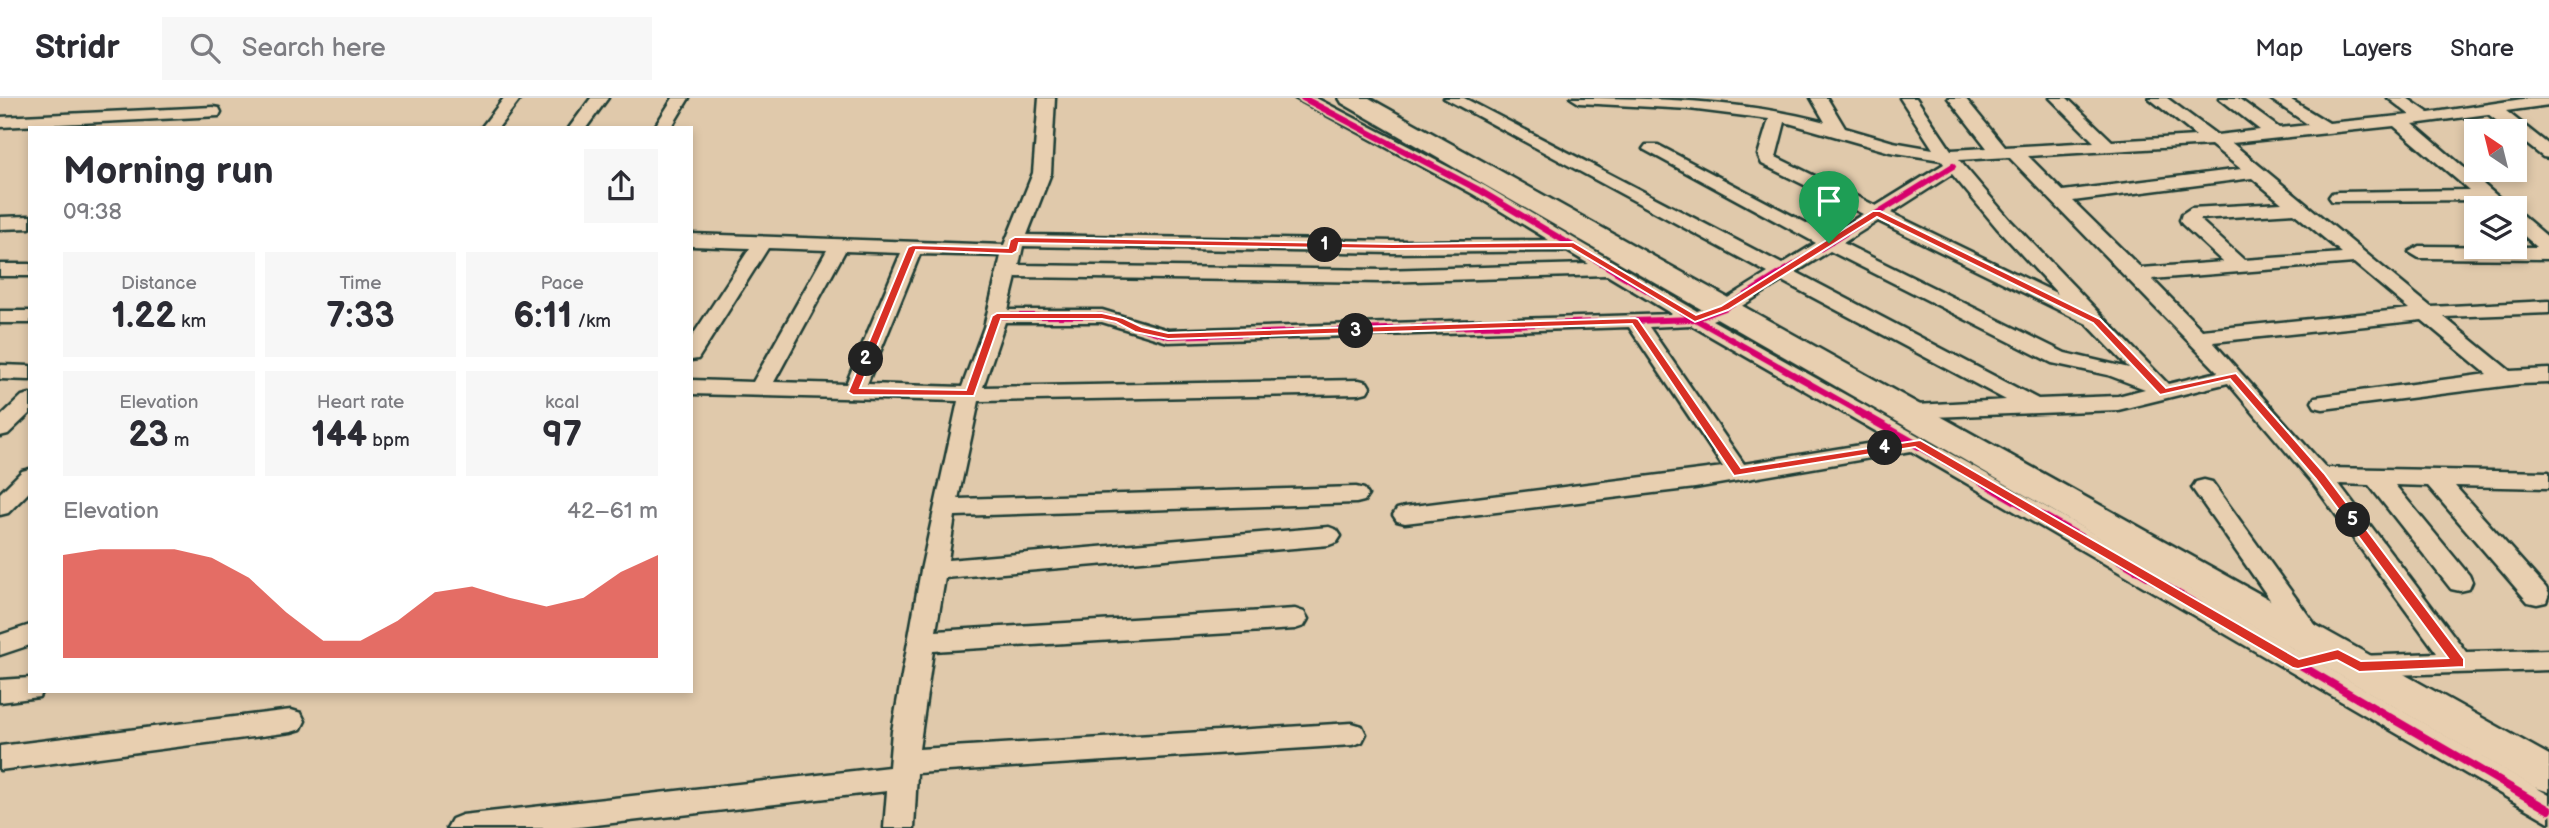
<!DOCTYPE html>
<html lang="en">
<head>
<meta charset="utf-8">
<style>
	:root { --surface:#fff; --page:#f7f7f7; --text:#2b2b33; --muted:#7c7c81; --line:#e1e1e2; --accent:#d93025 }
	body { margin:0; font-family:"Balsamiq Sans",sans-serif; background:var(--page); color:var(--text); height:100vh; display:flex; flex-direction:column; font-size:26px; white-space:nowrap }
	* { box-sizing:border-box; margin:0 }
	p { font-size:23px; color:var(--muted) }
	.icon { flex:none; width:38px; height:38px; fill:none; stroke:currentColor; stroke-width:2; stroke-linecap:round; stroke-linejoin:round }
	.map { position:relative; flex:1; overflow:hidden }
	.panel { position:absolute; left:28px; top:28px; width:665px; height:567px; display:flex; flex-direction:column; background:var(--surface); border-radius:0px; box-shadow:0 4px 10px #0003 }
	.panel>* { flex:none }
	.needle { width:46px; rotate:325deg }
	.buttons { position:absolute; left:2464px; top:21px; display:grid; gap:14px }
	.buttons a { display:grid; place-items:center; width:63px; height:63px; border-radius:0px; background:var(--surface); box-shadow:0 4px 10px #0003; font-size:35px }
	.pin { position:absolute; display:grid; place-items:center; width:60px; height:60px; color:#fff; margin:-72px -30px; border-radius:50% 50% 50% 0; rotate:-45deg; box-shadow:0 0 7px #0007 }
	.pin .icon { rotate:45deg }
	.km { position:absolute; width:35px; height:35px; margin:-18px; border-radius:50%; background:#222; color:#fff; font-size:19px; line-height:35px; text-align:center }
	.round { display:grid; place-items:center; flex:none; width:74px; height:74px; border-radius:0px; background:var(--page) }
	.headline { display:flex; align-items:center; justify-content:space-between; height:119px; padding:0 35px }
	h1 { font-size:38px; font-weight:700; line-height:52px }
	.stats { display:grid; grid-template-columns:repeat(3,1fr); gap:10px; height:119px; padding:7px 35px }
	.stats div { display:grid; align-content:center; border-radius:0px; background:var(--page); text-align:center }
	.stats b { font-size:35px; font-weight:700 }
	.stats small { font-size:19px; font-weight:400 }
	.stats p { font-size:19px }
	.chart { height:196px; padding:14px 35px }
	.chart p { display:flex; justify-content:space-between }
	.chart svg { width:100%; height:126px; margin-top:7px; fill:var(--accent); opacity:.7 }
	header { display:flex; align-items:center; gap:42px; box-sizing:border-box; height:98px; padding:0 35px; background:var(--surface); border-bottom:2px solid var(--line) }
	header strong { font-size:33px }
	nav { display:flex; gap:38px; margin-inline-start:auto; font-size:24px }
	.search { width:490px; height:63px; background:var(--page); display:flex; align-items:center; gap:18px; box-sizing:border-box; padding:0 24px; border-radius:0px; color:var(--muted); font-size:26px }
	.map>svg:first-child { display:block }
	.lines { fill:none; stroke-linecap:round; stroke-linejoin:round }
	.street-casing { stroke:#1f3d34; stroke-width:5 }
	.secondary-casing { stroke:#1f3d34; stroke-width:5 }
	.street { fill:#e8cfb0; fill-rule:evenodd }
	.secondary { fill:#e8cfb0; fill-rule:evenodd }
	.cycleway-far1-casing { stroke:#e8cfb0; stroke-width:10 }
	.cycleway-casing { stroke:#e8cfb0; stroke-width:12 }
	.cycleway-far1 { stroke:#d6006c; stroke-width:6 }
	.cycleway { stroke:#d6006c; stroke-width:8 }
	.route { fill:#d93025; stroke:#fff; stroke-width:2; fill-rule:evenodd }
</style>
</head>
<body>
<header>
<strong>Stridr</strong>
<div class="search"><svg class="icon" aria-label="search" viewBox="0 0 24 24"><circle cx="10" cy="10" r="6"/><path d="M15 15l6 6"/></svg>Search here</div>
<nav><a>Map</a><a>Layers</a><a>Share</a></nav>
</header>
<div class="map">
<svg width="2549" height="730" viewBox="0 0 2549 730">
	<rect width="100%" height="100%" fill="#e0c9ab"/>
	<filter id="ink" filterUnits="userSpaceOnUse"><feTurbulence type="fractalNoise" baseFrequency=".0143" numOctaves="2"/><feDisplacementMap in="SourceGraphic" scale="14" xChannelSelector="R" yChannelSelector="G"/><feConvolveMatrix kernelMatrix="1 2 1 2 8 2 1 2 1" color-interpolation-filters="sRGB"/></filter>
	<g filter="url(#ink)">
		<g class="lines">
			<!-- street casing -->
			<g class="street-casing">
				<path id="street" d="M 504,0 L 521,0 L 498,30 L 481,30 Z
					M 591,0 L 608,0 L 586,30 L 569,30 Z
					M 673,0 L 689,0 L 671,30 L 654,30 Z
					M 1039,0 L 1055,0 L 1051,75 L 1027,137 L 1393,143 L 1549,142 L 1473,96 L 1295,0 L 1316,0 L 1485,88 L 1697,213 L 1718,206 L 1768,175 L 1444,0 L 1464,0 L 1782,166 L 1816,145 L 1643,51 L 1646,47 L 1658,47 L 1829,137 L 1863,116 L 1762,66 L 1758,57 L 1769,21 L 1689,11 L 1579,5 L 1571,0 C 1657,0 1741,2 1825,24 L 1811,0 L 1827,0 L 1845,30 L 1893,44 L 1933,51 L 1900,0 L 1916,0 L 1951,52 L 1987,50 L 1948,0 L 1965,0 L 2005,49 L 2094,44 L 2050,0 L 2067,0 L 2112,43 L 2196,38 L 2149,0 L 2167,0 L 2217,37 L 2260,32 L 2219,0 L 2238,0 L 2279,30 L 2309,27 L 2269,0 L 2288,0 L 2329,25 L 2410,17 L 2388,0 L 2407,0 L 2429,15 L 2529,0 L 2549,0 L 2549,7 L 2506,13 L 2549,47 L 2549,60 L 2543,59 L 2515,37 L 2515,33 L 2510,33 L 2488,16 L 2413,26 L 2511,110 L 2491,110 L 2482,102 L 2332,103 L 2329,99 L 2332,95 L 2338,94 L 2469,92 L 2394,28 L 2232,45 L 2431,209 L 2549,203 L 2549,215 L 2444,219 L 2510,273 L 2549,271 L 2549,285 L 2519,286 L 2323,311 L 2315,309 L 2312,304 L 2315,299 L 2487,276 L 2422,222 L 2213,244 L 2326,370 L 2549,374 L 2549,390 L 2455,388 L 2546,490 L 2549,496 L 2546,504 L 2537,506 L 2528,504 L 2428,388 L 2395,387 L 2469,477 L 2472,484 L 2469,491 L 2460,493 L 2451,491 L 2369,387 L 2339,386 L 2466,554 L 2549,552 L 2549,572 L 2360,578 L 2351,575 L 2347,568 L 2351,561 L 2360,558 L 2437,555 L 2312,384 L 2228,285 L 2118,312 L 1906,320 L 1898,318 L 1895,313 L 1898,308 L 2006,302 L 1782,183 L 1732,214 L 1712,222 L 2110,445 L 2549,697 L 2549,724 L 1911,353 L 1695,390 L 1405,425 L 1397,423 L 1393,417 L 1397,411 L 1405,409 L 1723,369 L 1629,229 L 1168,244 L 1102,224 L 1005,224 L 983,289 L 1359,282 L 1367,284 L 1370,289 L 1367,294 L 1359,296 L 979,303 L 958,401 L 1356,389 L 1364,391 L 1368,397 L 1364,403 L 1356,405 L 955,418 L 948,462 L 1329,429 L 1337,432 L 1341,438 L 1337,444 L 1329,447 L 945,480 L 936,533 L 1295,511 L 1304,514 L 1308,521 L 1304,528 L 1295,531 L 933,553 L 919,651 L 1352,625 L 1362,628 L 1366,636 L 1362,644 L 1352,647 L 917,675 L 914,730 L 884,730 L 887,693 L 570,730 L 447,730 L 452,721 L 462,717 L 889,669 L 892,633 L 921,472 L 958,303 L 691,296 L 691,282 L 753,284 L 827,152 L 768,150 L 698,261 L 691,262 L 691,240 L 750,150 L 691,148 L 691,136 L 1004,147 L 1033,75 ZM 1785,24 L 1890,54 L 1941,62 L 1944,66 L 1876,108 L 1776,59 ZM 2211,47 L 2241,71 L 2063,93 L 2028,58 ZM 2009,59 L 2218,274 L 2168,286 L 2165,283 L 2010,122 L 1959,62 ZM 1952,76 L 1997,130 L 2058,196 L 1891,115 ZM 2252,80 L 2282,105 L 2191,110 L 2182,116 L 2180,122 L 2182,126 L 2223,164 L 2141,170 L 2073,103 ZM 2294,115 L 2342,155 L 2244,162 L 2199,121 ZM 1878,123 L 2087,226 L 2129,270 L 2065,255 L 1843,145 ZM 1023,148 L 1393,155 L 1567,153 L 1589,166 L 1382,172 L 1019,167 ZM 845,153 L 901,155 L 846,286 L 774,284 ZM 1830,153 L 2052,265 L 2108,277 L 2145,291 L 2118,298 L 2038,301 L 1796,174 ZM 920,156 L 1001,158 L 984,229 L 962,289 L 867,286 ZM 2354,165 L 2409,211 L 2202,232 L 2152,181 ZM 1607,177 L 1672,216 L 1168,232 L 1102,212 L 1008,212 L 1016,179 L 1382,184 ZM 1691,227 L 1891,342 L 1744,366 L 1649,229 Z
					M 213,9 L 219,10 L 221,14 L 219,18 L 0,29 L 0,19 Z
					M 2515,115 L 2522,117 L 2549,140 L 2549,161 L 2419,160 L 2409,154 L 2419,148 L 2537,149 L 2515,130 Z
					M 30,118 L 30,130 L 0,131 L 0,119 Z
					M 0,166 L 30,166 L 30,178 L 0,178 Z
					M 0,213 L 30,213 L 30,225 L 0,225 Z
					M 0,267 L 30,268 L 30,282 L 0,281 Z
					M 30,296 L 30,315 L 8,336 L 0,338 L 0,319 L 22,298 Z
					M 30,371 L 30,393 L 8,415 L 0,417 L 0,395 L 22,373 Z
					M 2204,382 L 2212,384 L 2319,532 L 2323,539 L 2319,546 L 2310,549 L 2301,546 L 2192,390 L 2196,384 Z
					M 30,527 L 30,547 L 0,557 L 0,537 Z
					M 30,580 L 30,593 L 42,593 L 39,599 L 0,604 L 0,582 Z
					M 291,612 L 301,615 L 305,623 L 301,631 L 291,634 L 0,672 L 0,648 Z"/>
			</g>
			<!-- secondary casing -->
			<g class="secondary-casing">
				<path id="secondary" d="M 1339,0 L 1369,0 L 2549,657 L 2549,694 L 2534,689 L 1342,5 Z"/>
			</g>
			<!-- street -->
			<use href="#street" class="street"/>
			<!-- secondary -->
			<use href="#secondary" class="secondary"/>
			<!-- cycleway-far1 casing -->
			<g class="cycleway-far1-casing">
				<path id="cycleway-far1" d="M 1303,0 L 1479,92 L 1695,221 L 1860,314
					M 997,218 L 1102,218 L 1168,238 L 1695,221 L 1725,210 L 1953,68"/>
			</g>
			<!-- cycleway casing -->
			<g class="cycleway-casing">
				<path id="cycleway" d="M 1857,313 L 2101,451 L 2549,712"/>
			</g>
			<!-- cycleway-far1 -->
			<use href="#cycleway-far1" class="cycleway-far1"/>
			<!-- cycleway -->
			<use href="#cycleway" class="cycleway"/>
		</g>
	</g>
	<!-- route -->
	<path class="route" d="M 1873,113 L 1880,113 L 2100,221 L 2166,290 L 2236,275 L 2324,375 L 2464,561 L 2464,569 L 2359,574 L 2337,562 L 2298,571 L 2293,570 L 1915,349 L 1734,378 L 1632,226 L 1168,241 L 1135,234 L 1116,224 L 1102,221 L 1001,221 L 974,298 L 853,297 L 848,294 L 908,149 L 913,147 L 1008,150 L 1010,142 L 1015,139 L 1393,146 L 1573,144 L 1696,217 L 1721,208 ZM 1877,119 L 2093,225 L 2160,297 L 2230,281 L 2316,381 L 2448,560 L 2361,563 L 2338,551 L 2299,561 L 1920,342 L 1741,370 L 1638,221 L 1635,220 L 1168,235 L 1142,229 L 1123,220 L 1102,215 L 997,215 L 992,218 L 966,292 L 860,290 L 916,152 L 1012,156 L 1017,153 L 1019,145 L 1393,151 L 1571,150 L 1695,224 L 1728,212 Z"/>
</svg>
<div class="buttons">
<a><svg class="needle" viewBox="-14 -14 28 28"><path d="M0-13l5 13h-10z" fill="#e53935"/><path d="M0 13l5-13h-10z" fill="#7c7c81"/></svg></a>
<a><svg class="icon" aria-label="layers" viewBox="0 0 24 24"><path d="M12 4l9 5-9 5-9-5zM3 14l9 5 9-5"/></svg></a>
</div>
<div class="pin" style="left:1829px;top:145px;background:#1e9e55"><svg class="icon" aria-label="arrive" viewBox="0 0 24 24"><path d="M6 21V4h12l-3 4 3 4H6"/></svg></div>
<b class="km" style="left:1325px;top:147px">1</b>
<b class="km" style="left:866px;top:261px">2</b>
<b class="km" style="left:1356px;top:233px">3</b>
<b class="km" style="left:1885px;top:350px">4</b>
<b class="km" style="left:2353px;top:422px">5</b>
<section class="panel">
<div class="headline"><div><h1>Morning run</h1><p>09:38</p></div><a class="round"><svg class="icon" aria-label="share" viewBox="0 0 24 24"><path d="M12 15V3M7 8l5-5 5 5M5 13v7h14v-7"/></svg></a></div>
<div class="stats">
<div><p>Distance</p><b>1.22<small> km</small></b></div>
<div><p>Time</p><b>7:33</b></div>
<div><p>Pace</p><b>6:11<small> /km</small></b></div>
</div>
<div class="stats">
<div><p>Elevation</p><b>23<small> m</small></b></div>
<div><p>Heart rate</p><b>144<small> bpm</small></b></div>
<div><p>kcal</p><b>97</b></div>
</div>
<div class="chart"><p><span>Elevation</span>42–61 m</p>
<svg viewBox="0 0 160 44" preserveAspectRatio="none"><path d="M0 44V8L10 6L20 6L30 6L40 9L50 16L60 28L70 38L80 38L90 31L100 21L110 19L120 23L130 26L140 23L150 14L160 8V44z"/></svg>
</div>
</section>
</div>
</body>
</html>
